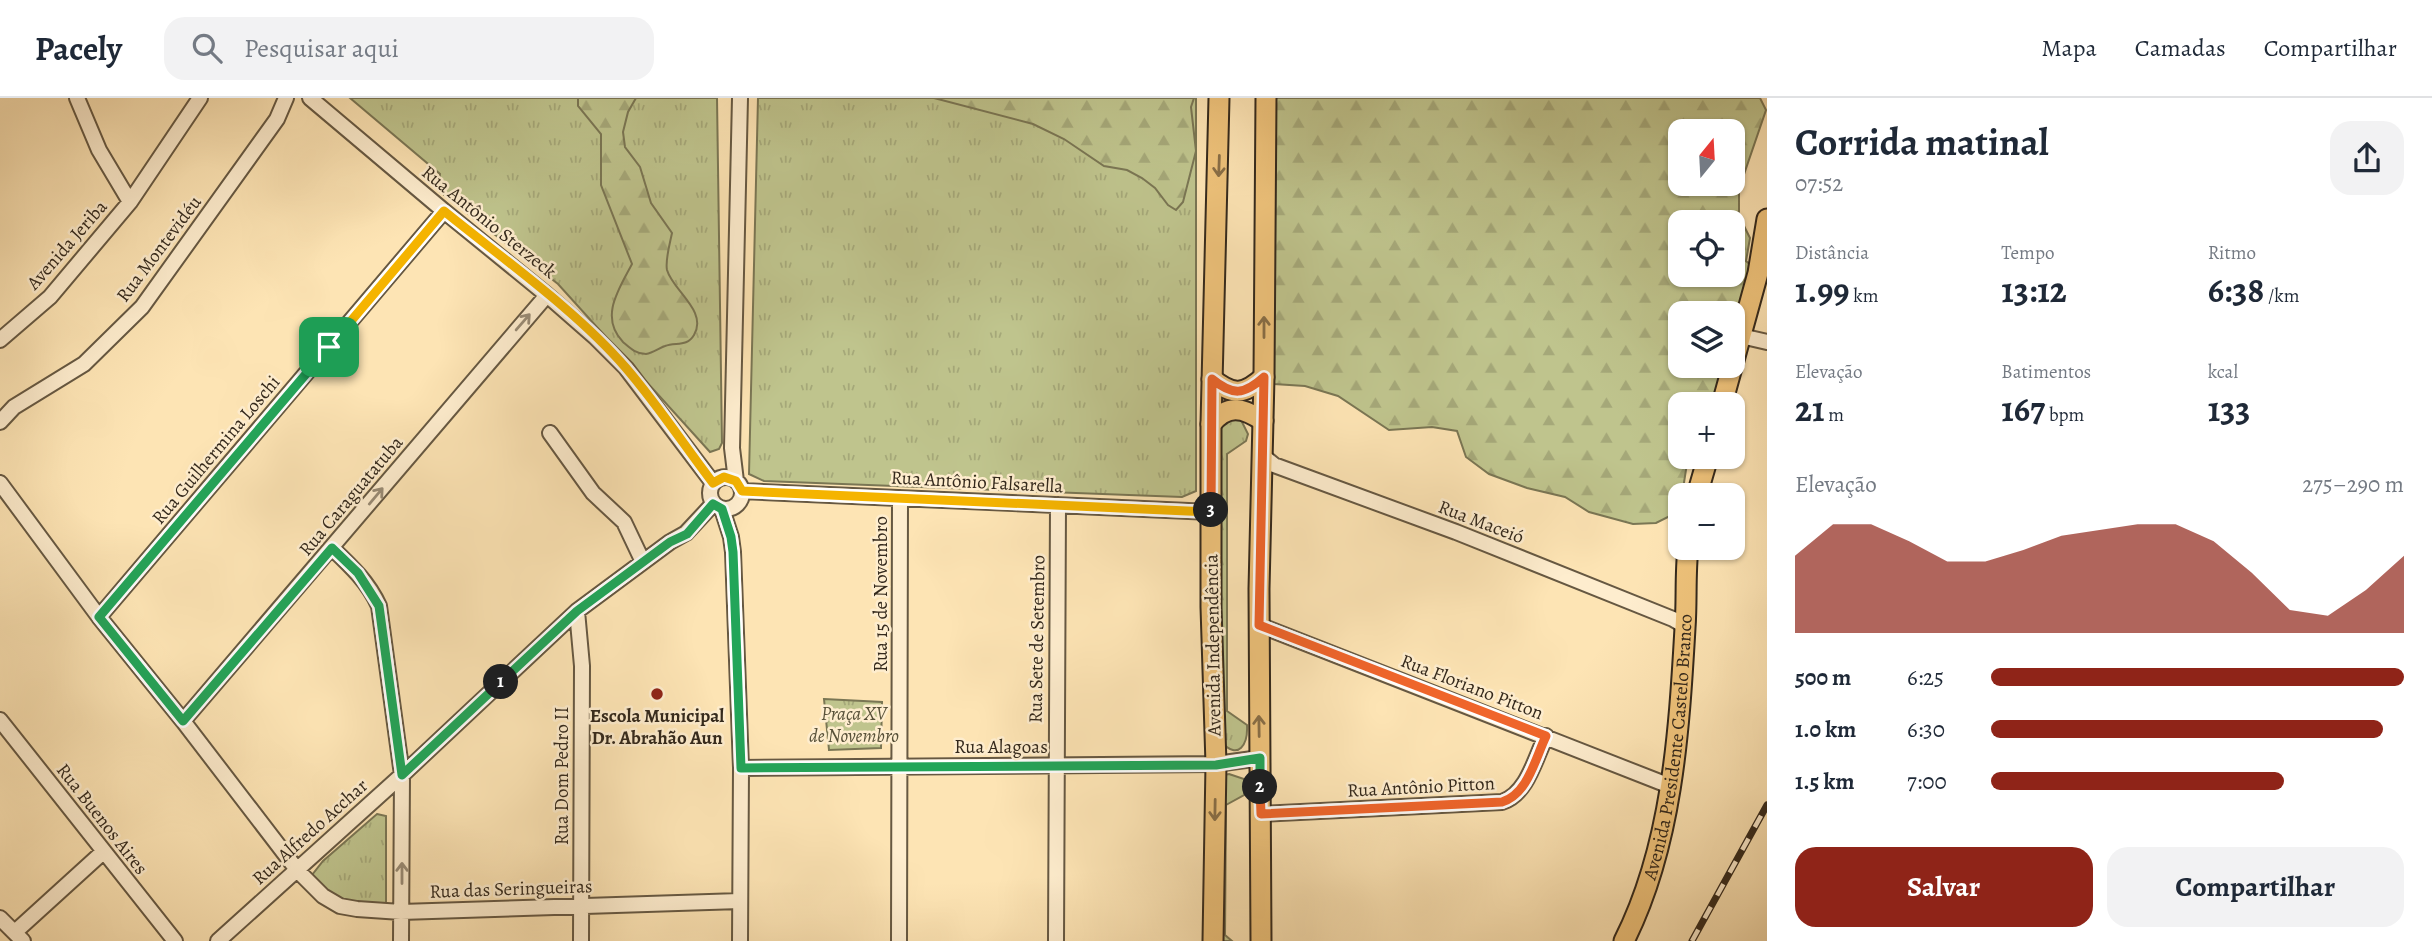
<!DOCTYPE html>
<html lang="pt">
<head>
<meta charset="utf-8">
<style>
	:root { --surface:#fff; --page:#f2f2f3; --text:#1f2937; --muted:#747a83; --line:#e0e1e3; --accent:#8f2418 }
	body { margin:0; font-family:Alegreya,serif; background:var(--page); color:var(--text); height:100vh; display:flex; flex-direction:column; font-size:26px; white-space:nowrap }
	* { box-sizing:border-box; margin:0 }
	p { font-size:23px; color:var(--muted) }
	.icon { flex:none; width:38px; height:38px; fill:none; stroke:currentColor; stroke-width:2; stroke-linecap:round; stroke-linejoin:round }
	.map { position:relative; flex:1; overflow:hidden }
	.panel { display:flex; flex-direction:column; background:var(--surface); width:665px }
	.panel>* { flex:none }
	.needle { width:46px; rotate:18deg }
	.fabs { position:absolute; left:1668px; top:21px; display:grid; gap:14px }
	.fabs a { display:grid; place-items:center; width:77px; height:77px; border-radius:14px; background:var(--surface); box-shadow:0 2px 5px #0004; font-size:35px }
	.pin { position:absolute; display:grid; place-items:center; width:60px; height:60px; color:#fff; margin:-30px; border-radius:14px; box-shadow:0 4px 10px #0006 }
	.km { position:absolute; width:35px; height:35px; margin:-18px; border-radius:50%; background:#222; color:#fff; font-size:19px; line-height:35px; text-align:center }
	.round { display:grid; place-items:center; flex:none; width:74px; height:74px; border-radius:21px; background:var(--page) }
	.headline { display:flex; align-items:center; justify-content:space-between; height:119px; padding:0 28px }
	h1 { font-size:38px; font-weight:600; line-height:52px }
	.stats { display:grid; grid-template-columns:repeat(3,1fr); gap:10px; height:119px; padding:7px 28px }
	.stats div { display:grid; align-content:center }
	.stats b { font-size:35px; font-weight:600 }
	.stats small { font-size:19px; font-weight:400 }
	.stats p { font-size:19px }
	.chart { height:196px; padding:14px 28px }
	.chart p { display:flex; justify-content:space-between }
	.chart svg { width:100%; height:126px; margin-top:7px; fill:var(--accent); opacity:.7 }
	.action { display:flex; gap:14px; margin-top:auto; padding:14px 28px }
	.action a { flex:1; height:80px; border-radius:21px; background:var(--accent); color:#fff; font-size:28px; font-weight:600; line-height:80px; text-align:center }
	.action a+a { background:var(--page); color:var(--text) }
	ul { padding:0 28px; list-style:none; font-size:23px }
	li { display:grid; grid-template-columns:112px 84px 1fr; align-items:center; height:52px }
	li i { height:18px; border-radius:9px; background:var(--accent) }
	header { display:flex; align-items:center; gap:42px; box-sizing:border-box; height:98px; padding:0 35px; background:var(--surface); border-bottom:2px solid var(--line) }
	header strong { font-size:33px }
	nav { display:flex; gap:38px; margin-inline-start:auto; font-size:24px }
	.search { width:490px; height:63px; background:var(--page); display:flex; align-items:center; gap:18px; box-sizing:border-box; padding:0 24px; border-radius:21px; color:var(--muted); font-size:26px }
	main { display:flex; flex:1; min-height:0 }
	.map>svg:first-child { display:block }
	.grass { fill:url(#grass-tufts); stroke:#7a7654; stroke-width:2 }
	.forest { fill:url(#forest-firs); stroke:#7a7654; stroke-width:2; fill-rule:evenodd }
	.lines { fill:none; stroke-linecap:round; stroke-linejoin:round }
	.minor-casing { stroke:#665842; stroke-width:18 }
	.major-casing { stroke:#34291c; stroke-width:23 }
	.minor { stroke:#feedce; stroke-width:14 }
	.major { stroke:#eec27a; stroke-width:19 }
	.rail-casing { stroke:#34291c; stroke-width:7 }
	.rail { stroke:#feedce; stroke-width:4.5; stroke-dasharray:13; stroke-linecap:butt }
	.oneway { stroke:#886e46 }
	.oneway2 { stroke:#998b75 }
	.split-1-casing { stroke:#fff; stroke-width:14 }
	.split-2-casing { stroke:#fff; stroke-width:14 }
	.split-3-casing { stroke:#fff; stroke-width:14 }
	.split-4-casing { stroke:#fff; stroke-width:14 }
	.split-1 { stroke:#22a559; stroke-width:9 }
	.split-2 { stroke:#22a559; stroke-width:9 }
	.split-3 { stroke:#f0652b; stroke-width:9 }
	.split-4 { stroke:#f5b400; stroke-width:9 }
	.poi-dot { fill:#8f2418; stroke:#feedce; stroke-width:2.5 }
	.labels { text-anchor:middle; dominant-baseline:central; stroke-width:5; stroke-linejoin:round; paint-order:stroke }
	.street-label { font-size:19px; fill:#34291c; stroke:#feedce }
	.park-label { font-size:19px; font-style:italic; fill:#575038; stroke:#feedce }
	.poi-label { font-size:19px; font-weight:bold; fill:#34291c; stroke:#feedce }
</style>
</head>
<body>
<header>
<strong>Pacely</strong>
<div class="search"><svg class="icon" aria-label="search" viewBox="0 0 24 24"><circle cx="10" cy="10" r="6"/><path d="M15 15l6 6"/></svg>Pesquisar aqui</div>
<nav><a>Mapa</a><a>Camadas</a><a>Compartilhar</a></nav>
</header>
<main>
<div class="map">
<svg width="1767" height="843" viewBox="0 0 1767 843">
	<defs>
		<pattern id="grass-tufts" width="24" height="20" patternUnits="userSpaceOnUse" patternTransform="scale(1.75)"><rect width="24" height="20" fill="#bfc48d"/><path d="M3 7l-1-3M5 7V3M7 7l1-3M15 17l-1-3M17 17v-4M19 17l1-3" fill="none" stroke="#a5a879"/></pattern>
		<pattern id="forest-firs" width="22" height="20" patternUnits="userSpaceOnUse" patternTransform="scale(1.75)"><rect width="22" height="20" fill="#bfc48d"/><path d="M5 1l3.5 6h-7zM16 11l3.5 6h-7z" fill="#a5a879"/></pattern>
	</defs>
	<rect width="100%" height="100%" fill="#fde4b4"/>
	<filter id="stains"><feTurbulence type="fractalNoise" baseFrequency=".00286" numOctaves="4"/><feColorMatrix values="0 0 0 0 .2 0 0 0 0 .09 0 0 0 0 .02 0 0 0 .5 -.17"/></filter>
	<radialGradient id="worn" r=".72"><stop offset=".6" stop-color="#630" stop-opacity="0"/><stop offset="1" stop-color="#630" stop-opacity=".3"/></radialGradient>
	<!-- grass -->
	<path class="grass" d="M 350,0 L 717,0 L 722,345 L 719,351 L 710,354 L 558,186 L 438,92 L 440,76 Z
		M 758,0 L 1196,0 L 1196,393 L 1182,399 L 764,383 L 749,376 Z
		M 1240,320 L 1248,336 L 1246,343 L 1227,356 L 1227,613 L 1247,627 C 1248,646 1239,663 1221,644 L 1219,326 L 1223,321 Z
		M 824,601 L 882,604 L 881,650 L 829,652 Z
		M 1229,676 L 1244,681 L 1246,689 L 1244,697 L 1226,707 L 1225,837 L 1232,843 L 1217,843 L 1223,677 Z
		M 377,716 L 386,718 L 386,805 C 353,808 332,805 312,777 L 323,763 Z"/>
	<!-- forest -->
	<path class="forest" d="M 578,0 L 636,0 L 628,14 L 623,34 L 625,49 L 640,69 L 651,105 L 672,135 C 670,145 665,162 667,172 C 673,193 708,213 694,237 C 687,249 676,244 665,248 C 659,250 653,255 646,256 C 636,256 630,250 623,244 C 599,219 619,191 632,166 L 601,87 L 601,36 L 578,8 Z
		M 934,0 L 1194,0 L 1191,9 L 1196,53 L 1183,104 L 1176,112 L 1168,107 L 1155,90 L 1142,80 L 1127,72 L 1104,68 L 1064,41 L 1033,26 Z
		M 1274,0 L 1760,0 L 1766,12 L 1739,91 L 1739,118 L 1750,140 L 1746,163 L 1752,168 L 1733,241 L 1732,215 L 1680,215 L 1680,268 L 1725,268 L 1716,306 L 1680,306 L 1680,359 L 1688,359 L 1683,391 L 1672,417 L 1656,425 L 1633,426 L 1589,414 L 1565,399 L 1527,390 L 1489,376 L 1466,359 L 1457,333 L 1432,329 L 1389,332 L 1338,298 L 1305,288 L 1274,286 L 1268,276 L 1275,124 ZM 1680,33 L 1732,33 L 1732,86 L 1680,86 ZM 1680,124 L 1732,124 L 1732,177 L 1680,177 Z"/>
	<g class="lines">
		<!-- minor casing -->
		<g class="minor-casing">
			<path id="minor" d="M 77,0 L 99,52 L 130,104
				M 310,0 L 444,113 L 547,197 L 595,239 L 626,270 L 713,385
				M 1741,238 L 1767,244
				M 0,242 L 50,199 L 130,104 L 200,0
				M 0,324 L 14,309 L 84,266 L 142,209 L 277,21 L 286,0
				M 550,335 L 593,395 L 624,424 L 643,464
				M 1263,358 L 1274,367 L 1456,434 L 1673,521 L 1685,528
				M710 395a16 16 0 1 1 32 0a16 16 0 1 1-32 0Z
				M 736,383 L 732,350 L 740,0
				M 0,385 L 99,519 L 183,623 L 298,773 L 323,798 L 340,808 L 357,811 L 401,814 L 740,803
				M 742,393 L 1211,414
				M 722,411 L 731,439 L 733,454 L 741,670 L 740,843
				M 332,450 C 351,468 368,484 379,508 L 402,677 L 401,843
				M 577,513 L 582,568 L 581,843
				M 99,519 L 444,113
				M 1259,527 L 1670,688
				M 0,622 L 175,843
				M 183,623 L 547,197
				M 741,670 L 1216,666 L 1260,660
				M 1261,716 L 1502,704 C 1527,696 1535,661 1546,638
				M 0,820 L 23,843
				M 15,834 L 103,754
				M 218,843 L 402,677 L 577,513 L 670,444 L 686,435 L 713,406
				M 899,843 L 900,400
				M 1056,843 L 1058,407"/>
		</g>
		<!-- major casing -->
		<g class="major-casing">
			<g id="major">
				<path d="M 1212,281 C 1233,298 1244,297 1264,279"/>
				<path d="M 1722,306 L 1758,175 L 1767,121"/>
				<path d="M 1211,326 C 1227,306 1243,309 1263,323"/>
				<path d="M 1697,397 L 1708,359"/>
				<path d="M 1213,843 L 1216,666 L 1211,509 L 1211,326 L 1219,0"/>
				<path d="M 1261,843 L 1259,491 L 1264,279 L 1266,0"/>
				<path id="s1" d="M 1624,843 C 1672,748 1679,635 1685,530 C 1687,503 1685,476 1688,450"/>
			</g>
		</g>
		<!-- minor -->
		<use href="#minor" class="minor"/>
		<!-- major -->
		<use href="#major" class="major"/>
		<!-- rail casing -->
		<g class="rail-casing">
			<path id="rail" d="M 1692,843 L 1767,707"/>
		</g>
		<!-- rail -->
		<use href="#rail" class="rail"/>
	</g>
	<!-- one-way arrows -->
	<defs><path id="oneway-shaft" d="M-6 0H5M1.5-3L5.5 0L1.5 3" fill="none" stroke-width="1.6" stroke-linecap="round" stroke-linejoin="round" transform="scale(1.75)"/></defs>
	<g class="oneway">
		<use href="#oneway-shaft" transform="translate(1219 68) rotate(92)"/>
		<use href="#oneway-shaft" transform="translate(1264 229) rotate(-90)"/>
		<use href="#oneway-shaft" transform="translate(1259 628) rotate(-91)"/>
		<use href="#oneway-shaft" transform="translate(1215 712) rotate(91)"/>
	</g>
	<g class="oneway2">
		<use href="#oneway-shaft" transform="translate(523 224) rotate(-49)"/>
		<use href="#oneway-shaft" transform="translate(376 398) rotate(-50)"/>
		<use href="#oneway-shaft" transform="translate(402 775) rotate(-90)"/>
	</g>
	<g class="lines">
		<!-- split-1 casing -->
		<g class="split-1-casing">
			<path id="split-1" d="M 329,249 L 99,519 L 183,623 L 332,450 L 358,475 L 379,508 L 402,677 L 501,584"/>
		</g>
		<!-- split-2 casing -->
		<g class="split-2-casing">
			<path id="split-2" d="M 501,584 L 577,513 L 670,444 L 687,436 L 713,406 L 722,411 L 731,439 L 733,454 L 741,670 L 1216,667 L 1260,660 L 1260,689"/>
		</g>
		<!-- split-3 casing -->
		<g class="split-3-casing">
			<path id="split-3" d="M 1211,412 L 1212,281 C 1233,298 1244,297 1264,279 L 1259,527 L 1546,638 C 1535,661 1528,696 1502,704 L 1261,716 L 1260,689"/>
		</g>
		<!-- split-4 casing -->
		<g class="split-4-casing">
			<path id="split-4" d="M 329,249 L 444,113 C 503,161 577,213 626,270 C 657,306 684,347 713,385 L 724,379 L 736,383 L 742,393 L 1187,413 L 1211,414 L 1211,412"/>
		</g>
		<!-- split-1 -->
		<use href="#split-1" class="split-1"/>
		<!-- split-2 -->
		<use href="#split-2" class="split-2"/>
		<!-- split-3 -->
		<use href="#split-3" class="split-3"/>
		<!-- split-4 -->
		<use href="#split-4" class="split-4"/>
	</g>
	<!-- markers -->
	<circle class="poi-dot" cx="657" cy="596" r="7"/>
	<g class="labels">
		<!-- street labels -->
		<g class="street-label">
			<text transform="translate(489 124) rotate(39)">Rua Antônio Sterzeck</text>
			<text transform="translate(67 147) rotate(-49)">Avenida Jeriba</text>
			<text transform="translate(159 151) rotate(-53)">Rua Montevidéu</text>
			<text transform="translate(216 352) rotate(-50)">Rua Guilhermina Loschi</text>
			<text transform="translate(977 384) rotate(3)">Rua Antônio Falsarella</text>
			<text transform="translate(351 398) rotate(-50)">Rua Caraguatatuba</text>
			<text transform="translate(1481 424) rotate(21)">Rua Maceió</text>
			<text transform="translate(881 496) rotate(-90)">Rua 15 de Novembro</text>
			<text transform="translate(1037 541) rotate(-89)">Rua Sete de Setembro</text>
			<text transform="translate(1213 547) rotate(-91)">Avenida Independência</text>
			<text transform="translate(1472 589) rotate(21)">Rua Floriano Pitton</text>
			<text x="1001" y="649">Rua Alagoas</text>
			<text stroke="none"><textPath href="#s1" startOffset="201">Avenida Presidente Castelo Branco</textPath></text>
			<text transform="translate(562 678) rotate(-90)">Rua Dom Pedro II</text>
			<text transform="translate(1421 689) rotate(-3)">Rua Antônio Pitton</text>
			<text transform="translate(102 721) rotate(52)">Rua Buenos Aires</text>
			<text transform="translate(310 734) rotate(-42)">Rua Alfredo Acchar</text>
			<text transform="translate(511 791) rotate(-2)">Rua das Seringueiras</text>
		</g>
		<!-- park labels -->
		<g class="park-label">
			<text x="854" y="616">Praça XV<tspan x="854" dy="22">de Novembro</tspan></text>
		</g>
		<!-- poi labels -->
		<g class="poi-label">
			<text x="657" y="618">Escola Municipal<tspan x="657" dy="22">Dr. Abrahão Aun</tspan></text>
		</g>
	</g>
	<rect width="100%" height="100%" filter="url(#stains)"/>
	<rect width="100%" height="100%" fill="url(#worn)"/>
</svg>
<div class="fabs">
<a><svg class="needle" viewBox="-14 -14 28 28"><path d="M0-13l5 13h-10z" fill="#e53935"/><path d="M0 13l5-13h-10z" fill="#747a83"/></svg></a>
<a><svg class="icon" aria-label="locate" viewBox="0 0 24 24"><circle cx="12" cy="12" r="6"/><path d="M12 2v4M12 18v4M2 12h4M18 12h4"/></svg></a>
<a><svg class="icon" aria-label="layers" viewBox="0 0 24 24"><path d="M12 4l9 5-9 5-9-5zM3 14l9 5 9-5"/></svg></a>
<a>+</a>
<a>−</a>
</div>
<div class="pin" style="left:329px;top:249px;background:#1e9e55"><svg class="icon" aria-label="arrive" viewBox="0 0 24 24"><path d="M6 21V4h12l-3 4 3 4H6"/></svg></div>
<b class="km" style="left:501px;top:584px">1</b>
<b class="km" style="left:1260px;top:689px">2</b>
<b class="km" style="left:1211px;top:412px">3</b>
</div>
<section class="panel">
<div class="headline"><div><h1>Corrida matinal</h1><p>07:52</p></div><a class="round"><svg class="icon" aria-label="share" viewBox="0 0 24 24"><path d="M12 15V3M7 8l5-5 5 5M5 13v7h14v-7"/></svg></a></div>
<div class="stats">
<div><p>Distância</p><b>1.99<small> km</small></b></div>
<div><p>Tempo</p><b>13:12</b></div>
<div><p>Ritmo</p><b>6:38<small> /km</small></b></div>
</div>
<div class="stats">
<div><p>Elevação</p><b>21<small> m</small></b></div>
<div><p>Batimentos</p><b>167<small> bpm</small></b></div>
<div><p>kcal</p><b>133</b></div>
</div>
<div class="chart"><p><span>Elevação</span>275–290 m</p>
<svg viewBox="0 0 160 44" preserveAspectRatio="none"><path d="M0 44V17L10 6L20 6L30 12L40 19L50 19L60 15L70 10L80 8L90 6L100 6L110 12L120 23L130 36L140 38L150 29L160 17V44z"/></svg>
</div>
<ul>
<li><b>500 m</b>6:25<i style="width:100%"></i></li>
<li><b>1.0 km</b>6:30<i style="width:95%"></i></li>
<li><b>1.5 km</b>7:00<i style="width:71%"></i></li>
</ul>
<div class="action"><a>Salvar</a><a>Compartilhar</a></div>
</section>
</main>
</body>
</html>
